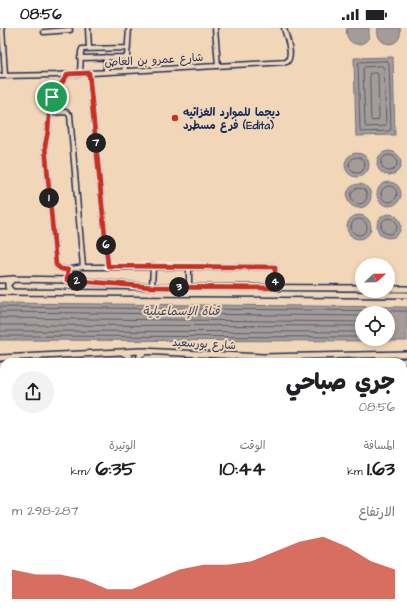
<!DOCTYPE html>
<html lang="ar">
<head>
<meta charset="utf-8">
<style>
	:root { --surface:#fff; --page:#f2f2f2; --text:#202124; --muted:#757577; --accent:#c8321e }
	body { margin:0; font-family:"Architects Daughter","Playpen Sans Arabic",sans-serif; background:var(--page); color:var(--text); direction:rtl; height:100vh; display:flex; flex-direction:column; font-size:15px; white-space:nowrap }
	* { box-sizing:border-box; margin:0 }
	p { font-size:13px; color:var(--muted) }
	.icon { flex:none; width:22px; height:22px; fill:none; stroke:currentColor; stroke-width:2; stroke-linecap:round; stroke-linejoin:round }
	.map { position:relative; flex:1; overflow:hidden; direction:ltr }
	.details { position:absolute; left:0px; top:330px; width:407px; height:256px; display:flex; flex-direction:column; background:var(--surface); border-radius:12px 12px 0 0; box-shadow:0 2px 6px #0003; direction:rtl }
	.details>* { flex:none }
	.needle { width:26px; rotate:68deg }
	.buttons { position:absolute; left:355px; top:230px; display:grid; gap:8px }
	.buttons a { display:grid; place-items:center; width:40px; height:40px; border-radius:50%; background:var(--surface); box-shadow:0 2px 6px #0003; font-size:20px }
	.pin { position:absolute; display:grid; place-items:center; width:34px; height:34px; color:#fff; margin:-17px; border:2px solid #fff; border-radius:50%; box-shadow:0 1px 4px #0007 }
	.km { position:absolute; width:20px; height:20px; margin:-10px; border-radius:50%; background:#222; color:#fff; font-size:11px; line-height:20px; text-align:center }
	.round { display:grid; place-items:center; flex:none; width:42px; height:42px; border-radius:21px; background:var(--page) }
	.headline { display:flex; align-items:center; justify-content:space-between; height:68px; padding:0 12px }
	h1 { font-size:22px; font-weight:800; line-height:30px }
	.stats { display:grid; grid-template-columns:repeat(3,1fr); gap:6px; height:68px; padding:4px 12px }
	.stats div { display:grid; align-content:center }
	.stats b { font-size:20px; font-weight:800 }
	.stats small { font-size:11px; font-weight:400 }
	.stats p { font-size:11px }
	.chart { height:112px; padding:8px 12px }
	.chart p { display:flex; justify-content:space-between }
	.chart svg { width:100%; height:72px; margin-top:4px; fill:var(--accent); opacity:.7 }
	.status { display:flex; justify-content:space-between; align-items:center; height:28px; padding:0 20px; background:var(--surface); direction:ltr }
	.status svg { height:11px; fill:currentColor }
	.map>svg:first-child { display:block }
	.water { fill:#a59c98; stroke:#6e7081; fill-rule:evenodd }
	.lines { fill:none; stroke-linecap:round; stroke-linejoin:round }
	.shore { stroke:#525b75; stroke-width:1 }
	.minor-casing { stroke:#1b2f5e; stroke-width:7 }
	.major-casing { stroke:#1b2f5e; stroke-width:8 }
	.minor { stroke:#f1d7b8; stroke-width:4 }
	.major { stroke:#f1d7b8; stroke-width:5 }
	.route-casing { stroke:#fff; stroke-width:8 }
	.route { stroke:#c8321e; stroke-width:5 }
	.poi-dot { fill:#c8321e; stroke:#f1d7b8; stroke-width:1.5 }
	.labels { text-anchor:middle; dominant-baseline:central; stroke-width:4; stroke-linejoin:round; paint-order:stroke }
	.street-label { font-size:11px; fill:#1b2f5e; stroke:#f1d7b8 }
	.poi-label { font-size:11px; font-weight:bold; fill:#1b2f5e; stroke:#f1d7b8; text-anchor:start }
	.water-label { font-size:12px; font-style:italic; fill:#37456a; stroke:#f1d7b8 }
</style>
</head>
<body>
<div class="status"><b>08:56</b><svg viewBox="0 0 49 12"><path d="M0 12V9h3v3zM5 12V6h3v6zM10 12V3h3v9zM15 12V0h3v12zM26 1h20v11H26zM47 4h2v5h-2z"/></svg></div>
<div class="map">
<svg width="407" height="586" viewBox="0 0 407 586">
	<rect width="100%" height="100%" fill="#f1d7b8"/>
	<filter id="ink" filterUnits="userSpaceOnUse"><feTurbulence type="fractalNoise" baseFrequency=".025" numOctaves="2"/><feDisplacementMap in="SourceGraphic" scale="8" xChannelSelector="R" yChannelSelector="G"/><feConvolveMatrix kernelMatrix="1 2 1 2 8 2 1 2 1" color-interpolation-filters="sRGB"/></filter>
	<g filter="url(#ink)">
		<!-- water -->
		<path class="water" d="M 347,0 L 369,0 L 369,9 C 362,23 343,15 347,0 Z
			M 378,0 L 400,0 C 404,22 374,20 378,0 Z
			M 393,29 L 395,107 L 356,108 L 354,30 Z
			M377 135a12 12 0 1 1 24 0a12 12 0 1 1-24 0Z
			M345 137a12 12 0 1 1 24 0a12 12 0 1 1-24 0Z
			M377 166a12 12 0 1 1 24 0a12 12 0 1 1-24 0Z
			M347 168a12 12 0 1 1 24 0a12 12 0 1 1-24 0Z
			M377 198a12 12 0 1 1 24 0a12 12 0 1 1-24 0Z
			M347 199a12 12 0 1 1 24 0a12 12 0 1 1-24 0Z
			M 0,275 L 407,279 L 407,313 L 0,312 ZM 362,285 L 388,285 L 388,311 L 362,311 Z"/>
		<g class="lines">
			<!-- shore -->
			<path class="shore" d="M 387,33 L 389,35 L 391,102 L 389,103 L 361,104 L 360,102 L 358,35 L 360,34 Z
				M 382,38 L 384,40 L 386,97 L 384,98 L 366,99 L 365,97 L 363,40 L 365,39 Z
				M 370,45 L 376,45 L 378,46 L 379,90 L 378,92 L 372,93 L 371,91 Z
				M381 135a8 8 0 1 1 16 0a8 8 0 1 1-16 0Z
				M349 137a8 8 0 1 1 16 0a8 8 0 1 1-16 0Z
				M381 166a8 8 0 1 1 16 0a8 8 0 1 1-16 0Z
				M351 168a8 8 0 1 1 16 0a8 8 0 1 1-16 0Z
				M381 198a8 8 0 1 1 16 0a8 8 0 1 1-16 0Z
				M351 199a8 8 0 1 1 16 0a8 8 0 1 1-16 0Z
				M 0,279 L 407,283
				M 0,284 L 362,288
				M 0,290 L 362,294
				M 0,297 L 362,298
				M 0,303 L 362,304
				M 0,308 L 362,309"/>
			<!-- minor casing -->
			<g class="minor-casing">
				<path id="minor" d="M 2,0 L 5,47
					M 88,0 L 89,21
					M 215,0 L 218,38
					M 44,4 L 70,2
					M 106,29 L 106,44
					M 80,30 L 127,29
					M 124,43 L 127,29 L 129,0
					M 89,45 L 108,238
					M 68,46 L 50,72 L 48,103 L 45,118 L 56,237 C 63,245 74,240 83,239 L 275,239 L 275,260
					M 80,46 L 81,24 L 82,21 L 128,20
					M 0,48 L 56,47 L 287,34 C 294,26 286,9 284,0
					M 49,85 L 66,84 L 70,87 L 83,239
					M 189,239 L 189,259
					M 67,252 L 68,242
					M 152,259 L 153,238"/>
			</g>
			<!-- major casing -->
			<g class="major-casing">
				<path id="major" d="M 0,252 L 13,251 L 67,252 L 152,259 L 362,260
					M 388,261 L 407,261
					M 0,264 L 407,267
					M 12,264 L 8,259 L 8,256 L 13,251
					M 122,324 L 129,328 L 130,334
					M 0,330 L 141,323 L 263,329 L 407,326
					M 139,334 L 140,327 L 146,323
					M 375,334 L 407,333
					M 0,337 L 4,337"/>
			</g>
			<!-- minor -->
			<use href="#minor" class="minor"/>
			<!-- major -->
			<use href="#major" class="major"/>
		</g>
	</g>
	<g class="lines" filter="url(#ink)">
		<!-- route casing -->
		<g class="route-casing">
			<path id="route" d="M 89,45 L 108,238 L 275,239 L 275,260 L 152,259 L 67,252 L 68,242 L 61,241 L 56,237 L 45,118 L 48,103 L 50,72 L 68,46 Z"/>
		</g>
		<!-- route -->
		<use href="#route" class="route"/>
	</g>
	<!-- markers -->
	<circle class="poi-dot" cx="175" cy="90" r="4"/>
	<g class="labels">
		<!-- street labels -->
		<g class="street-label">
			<text transform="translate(154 32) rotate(-3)">شارع عمرو بن العاص</text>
			<text transform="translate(204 316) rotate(3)">شارع بورسعيد</text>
		</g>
		<!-- poi labels -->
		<g class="poi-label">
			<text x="183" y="84">ديجما للموارد الغزائيه<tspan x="183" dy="13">فرع مسطرد (Edita)</tspan></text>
		</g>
		<!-- water labels -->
		<g class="water-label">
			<text x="181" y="283">قناة الإسماعيلية</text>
		</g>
	</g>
</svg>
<div class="buttons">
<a><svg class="needle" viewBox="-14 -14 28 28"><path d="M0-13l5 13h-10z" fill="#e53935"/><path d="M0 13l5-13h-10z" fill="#757577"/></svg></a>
<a><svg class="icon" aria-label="locate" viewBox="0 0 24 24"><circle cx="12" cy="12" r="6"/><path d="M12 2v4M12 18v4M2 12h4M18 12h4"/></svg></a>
</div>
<div class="pin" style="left:52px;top:69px;background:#1e9e55"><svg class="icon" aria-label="arrive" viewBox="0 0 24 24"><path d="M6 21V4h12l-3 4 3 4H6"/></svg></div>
<b class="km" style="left:49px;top:170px">1</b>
<b class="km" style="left:77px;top:253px">2</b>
<b class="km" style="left:179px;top:259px">3</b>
<b class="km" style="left:275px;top:254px">4</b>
<b class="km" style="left:106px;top:217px">6</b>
<b class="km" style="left:96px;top:115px">7</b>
<section class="details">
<div class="headline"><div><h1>جري صباحي</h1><p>08:56</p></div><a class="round"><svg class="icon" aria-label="share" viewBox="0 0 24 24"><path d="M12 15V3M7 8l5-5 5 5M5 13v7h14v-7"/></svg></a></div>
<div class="stats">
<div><p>المسافة</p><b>1.63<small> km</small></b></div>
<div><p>الوقت</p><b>10:44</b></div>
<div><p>الوتيرة</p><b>6:35<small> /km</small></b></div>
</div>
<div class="chart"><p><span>الارتفاع</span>287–298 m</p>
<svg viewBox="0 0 160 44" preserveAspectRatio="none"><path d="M0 44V26L10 29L20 29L30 32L40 38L50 38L60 32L70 26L80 23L90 23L100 21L110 15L120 9L130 6L140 12L150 21L160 26V44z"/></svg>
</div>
</section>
</div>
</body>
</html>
